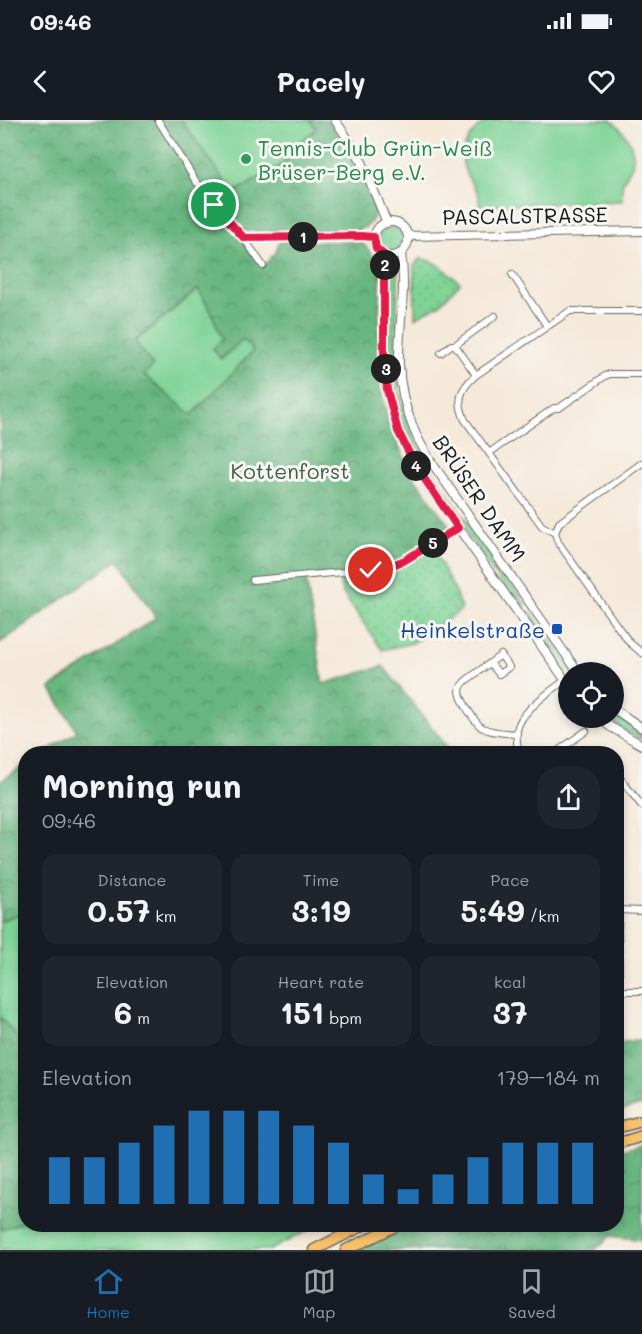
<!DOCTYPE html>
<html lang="en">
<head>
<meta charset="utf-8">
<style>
	:root { --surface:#171b24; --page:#20242c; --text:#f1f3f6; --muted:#9ea1a6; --line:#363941; --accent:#1f6fb2 }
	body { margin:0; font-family:Mali,sans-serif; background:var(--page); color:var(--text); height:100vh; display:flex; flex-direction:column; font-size:22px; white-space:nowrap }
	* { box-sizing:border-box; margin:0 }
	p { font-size:20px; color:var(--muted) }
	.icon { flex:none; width:33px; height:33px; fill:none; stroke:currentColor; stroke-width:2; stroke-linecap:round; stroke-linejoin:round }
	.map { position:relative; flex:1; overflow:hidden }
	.panel { position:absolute; left:18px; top:626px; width:606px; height:486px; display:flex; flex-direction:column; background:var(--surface); border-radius:24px; box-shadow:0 3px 9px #0003 }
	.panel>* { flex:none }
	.tools { position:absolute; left:558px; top:542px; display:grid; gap:12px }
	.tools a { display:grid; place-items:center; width:66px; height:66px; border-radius:50%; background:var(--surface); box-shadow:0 3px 9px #0003; font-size:30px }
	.pin { position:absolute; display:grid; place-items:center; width:51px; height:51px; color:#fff; margin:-26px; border:3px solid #fff; border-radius:50%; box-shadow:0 2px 6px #0007 }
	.km { position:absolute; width:30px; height:30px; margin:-15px; border-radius:50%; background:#222; color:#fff; font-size:16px; line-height:30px; text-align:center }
	.round { display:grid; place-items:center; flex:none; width:63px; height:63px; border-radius:24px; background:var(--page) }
	.summary { display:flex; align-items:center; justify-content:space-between; height:102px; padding:0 24px }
	h1 { font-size:33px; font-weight:700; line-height:45px }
	.stats { display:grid; grid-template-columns:repeat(3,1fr); gap:9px; height:102px; padding:6px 24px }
	.stats div { display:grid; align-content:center; border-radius:15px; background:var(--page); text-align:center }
	.stats b { font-size:30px; font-weight:700 }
	.stats small { font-size:16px; font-weight:400 }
	.stats p { font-size:16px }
	.chart { height:168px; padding:12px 24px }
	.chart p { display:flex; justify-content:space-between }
	.chart svg { width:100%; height:108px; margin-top:6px; stroke:var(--accent); stroke-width:6 }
	.status { display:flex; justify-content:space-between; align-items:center; height:42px; padding:0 30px; background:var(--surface); direction:ltr }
	.status svg { height:16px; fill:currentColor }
	header { display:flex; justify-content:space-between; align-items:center; height:78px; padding:0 24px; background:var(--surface); font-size:27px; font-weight:700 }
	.menu { display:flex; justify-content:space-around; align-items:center; height:84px; border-top:2px solid var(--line); background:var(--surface); font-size:16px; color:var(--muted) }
	.menu a { display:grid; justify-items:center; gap:3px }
	.menu .active { color:var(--accent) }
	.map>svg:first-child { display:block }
	.grass { fill:#7fd396; stroke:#4e7859; stroke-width:1.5 }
	.forest { fill:url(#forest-crowns); stroke:#42684e; stroke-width:1.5; fill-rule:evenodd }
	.park { fill:url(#park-dots); stroke:#4e7859; stroke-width:1.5 }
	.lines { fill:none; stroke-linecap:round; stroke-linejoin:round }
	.minor-casing { stroke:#68645e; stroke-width:8 }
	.tertiary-casing { stroke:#68645e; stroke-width:10 }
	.motorway-casing { stroke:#68645e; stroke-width:13 }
	.minor { stroke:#fff; stroke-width:6 }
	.tertiary { stroke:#fff; stroke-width:8 }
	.motorway { stroke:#f7c06b; stroke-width:10 }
	.route-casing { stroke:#fff; stroke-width:12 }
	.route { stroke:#e11d48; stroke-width:8 }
	.leisure-dot { fill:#2e9e5b; stroke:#f6f6f2; stroke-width:2 }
	.transit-dot { fill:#1a4fb4; stroke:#f6f6f2; stroke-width:2 }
	.labels { text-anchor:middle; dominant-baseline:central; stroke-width:6; stroke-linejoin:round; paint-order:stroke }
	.leisure-label { font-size:21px; fill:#27864d; stroke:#f6f6f2; text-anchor:start }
	.street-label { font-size:21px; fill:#1c1c1c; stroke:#f6f6f2 }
	.park-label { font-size:21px; fill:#3f5c47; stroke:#f6f6f2 }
	.transit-label { font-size:21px; fill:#164399; stroke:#f6f6f2; text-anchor:end }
</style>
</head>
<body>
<div class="status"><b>09:46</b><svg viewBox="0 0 49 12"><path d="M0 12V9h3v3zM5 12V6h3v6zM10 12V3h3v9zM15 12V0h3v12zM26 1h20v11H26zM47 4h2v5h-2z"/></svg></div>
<header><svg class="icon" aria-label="back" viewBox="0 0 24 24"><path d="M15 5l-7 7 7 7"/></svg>Pacely<svg class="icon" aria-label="heart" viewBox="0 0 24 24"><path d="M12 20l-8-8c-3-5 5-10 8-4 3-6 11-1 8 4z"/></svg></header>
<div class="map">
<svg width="642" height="1130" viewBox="0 0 642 1130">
	<defs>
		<pattern id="forest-crowns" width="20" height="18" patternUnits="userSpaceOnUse" patternTransform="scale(1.5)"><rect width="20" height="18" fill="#67b57f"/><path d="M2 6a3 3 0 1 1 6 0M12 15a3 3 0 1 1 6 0" fill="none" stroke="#549267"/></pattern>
		<pattern id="park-dots" width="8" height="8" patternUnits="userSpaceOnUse" patternTransform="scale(1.5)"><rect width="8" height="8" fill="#7fd396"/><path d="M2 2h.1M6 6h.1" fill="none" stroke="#6db581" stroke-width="1.8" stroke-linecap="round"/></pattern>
	</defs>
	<rect width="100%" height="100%" fill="#f6f6f2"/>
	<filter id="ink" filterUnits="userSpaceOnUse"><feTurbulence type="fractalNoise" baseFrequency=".0167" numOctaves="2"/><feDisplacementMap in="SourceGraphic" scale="12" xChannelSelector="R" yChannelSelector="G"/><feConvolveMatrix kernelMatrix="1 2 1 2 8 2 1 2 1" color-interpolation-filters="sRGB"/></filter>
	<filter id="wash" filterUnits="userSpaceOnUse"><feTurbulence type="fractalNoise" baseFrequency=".008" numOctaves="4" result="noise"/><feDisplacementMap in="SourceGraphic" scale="24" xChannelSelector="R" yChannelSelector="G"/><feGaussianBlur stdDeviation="1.35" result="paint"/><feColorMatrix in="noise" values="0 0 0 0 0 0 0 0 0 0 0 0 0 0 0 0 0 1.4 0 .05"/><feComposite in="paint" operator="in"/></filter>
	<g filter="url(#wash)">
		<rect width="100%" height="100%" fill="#f5e9d9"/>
		<!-- grass -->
		<path class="grass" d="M 181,0 L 310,0 L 317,9 L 282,36 L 286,42 L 233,73 Z
			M 489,0 L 611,0 C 624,10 637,28 632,45 C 629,52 623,59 622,67 C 621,71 622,76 622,81 L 479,86 C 479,83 479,80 479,76 C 476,68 468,60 465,51 C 457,31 471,9 489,0 Z
			M379 119a12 12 0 1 1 24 0a12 12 0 1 1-24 0Z
			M 390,149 L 398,149 C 399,183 393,219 397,253 C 403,313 432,352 466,400 C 486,428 506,457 526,485 L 517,485 L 422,350 C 404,318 390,284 388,246 C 386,214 392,182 390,149 Z
			M 198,169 L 211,191 L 222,219 L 222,239 L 243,219 L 254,231 L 192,295 L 144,255 L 153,246 L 135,222 Z
			M 523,493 L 532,493 L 567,542 L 569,549 L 568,554 L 566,554 Z
			M 614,594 L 642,612 L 642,620 L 621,608 L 606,597 L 614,597 Z
			M 25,792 L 25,927 L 0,897 L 0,801 Z
			M 25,1101 L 26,1104 L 320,1104 L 270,1130 L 0,1130 L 0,1104 L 2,1109 Z"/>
		<!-- forest -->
		<path class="forest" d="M 0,0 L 181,0 L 234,73 L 286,42 L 282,36 L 316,9 L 310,0 L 328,0 L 358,45 L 375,88 L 373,99 L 366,107 L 361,108 L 357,111 L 244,111 L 238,116 L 252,134 L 265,145 L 276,132 L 279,122 L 361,122 C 363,123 376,139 377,141 C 379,144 379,147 381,149 L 377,253 L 389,305 L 412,354 L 455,414 C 439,425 422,438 403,445 C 373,457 338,457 306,459 L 323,564 L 383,546 L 448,628 L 457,633 L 44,633 L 77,611 L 50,568 L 156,498 L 118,440 L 0,523 ZM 198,169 L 211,191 L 222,219 L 213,229 L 221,239 L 243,219 L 253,231 L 192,295 L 144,255 L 153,246 L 135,221 Z
			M 25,645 L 25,792 L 0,801 L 0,662 Z
			M 0,897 L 26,927 L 25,1101 L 2,1109 L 0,1103 Z
			M 642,920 L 642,985 L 617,992 L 617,923 Z
			M 642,1025 L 642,1120 L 610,1116 L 595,1130 L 357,1130 L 405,1104 L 616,1104 L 617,1031 Z"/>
		<!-- park -->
		<path class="park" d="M 419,139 C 437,139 447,152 460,163 L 439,185 L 415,198 L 414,146 Z
			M 433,428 L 456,473 L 458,482 L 462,488 L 461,490 L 413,523 L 382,530 L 342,472 L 340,463 L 344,456 C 382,453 400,449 433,428 Z"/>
	</g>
	<g filter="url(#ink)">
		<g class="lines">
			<!-- minor casing -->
			<g class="minor-casing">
				<path id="minor" d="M 158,0 L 195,60 L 244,118 L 263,146
					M 244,118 L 361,116 L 374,117
					M 512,154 L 547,206
					M 455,225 L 495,196
					M 441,233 L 451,225 L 455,225 L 476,255
					M 489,333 L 554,288 L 559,288 L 605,256 L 610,254 L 642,254
					M 642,343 L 559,403 L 555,413 L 558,422 L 620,510 L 630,523 L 642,533
					M 555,413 L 542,406 L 465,300 C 456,280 460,269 476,255 L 570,191 L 642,191
					M 253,460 L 367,450 L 390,446 L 405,440 L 458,408
					M 490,543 L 499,554 L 509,547 L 501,535 L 468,559 C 464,562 460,566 460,571 C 460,579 476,605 483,608 C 493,613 507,613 517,614
					M 519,633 C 517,625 515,612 519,604 C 525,588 555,568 568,558
					M 555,633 L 586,611
					M 616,653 L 642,686
					M 617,789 L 619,790 L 642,791
					M 616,867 L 619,856 L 618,810 L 619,790
					M 616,871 L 642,871"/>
			</g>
			<!-- tertiary casing -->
			<g class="tertiary-casing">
				<path id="tertiary" d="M 335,0 L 346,16 L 362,42 L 387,103
					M374 119a17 17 0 1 1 34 0a17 17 0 1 1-34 0Z
					M 408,116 L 642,111
					M 401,134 C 407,171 398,207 399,244 C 400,265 405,288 413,307 C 417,319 424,329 430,340 L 578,552
					M 384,135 C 387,179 381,224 387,268 C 391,296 403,321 415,346 L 568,564
					M 614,589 L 642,608
					M 599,597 L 609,606 L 642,625"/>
			</g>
			<!-- motorway casing -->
			<g class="motorway-casing">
				<path id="motorway" d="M 616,1008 L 642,1001
					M 616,1024 L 642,1016
					M 314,1130 L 366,1104
					M 346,1130 L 400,1104"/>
			</g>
			<!-- minor -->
			<use href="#minor" class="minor"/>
			<!-- tertiary -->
			<use href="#tertiary" class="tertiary"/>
			<!-- motorway -->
			<use href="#motorway" class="motorway"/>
		</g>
	</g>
	<g class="lines" filter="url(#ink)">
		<!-- route casing -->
		<g class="route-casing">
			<path id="route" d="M 214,85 L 244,118 L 361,116 L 374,117 L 376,128 L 384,135 L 384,236 L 387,270 L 398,311 L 415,345 L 458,408 L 405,440 L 390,446 L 371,450"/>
		</g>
		<!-- route -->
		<use href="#route" class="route"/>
	</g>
	<!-- markers -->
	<circle class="leisure-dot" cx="246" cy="39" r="6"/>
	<rect class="transit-dot" x="551" y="503" width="12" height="12" rx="3"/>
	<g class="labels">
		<!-- leisure labels -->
		<g class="leisure-label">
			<text x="258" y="27">Tennis-Club Grün-Weiß<tspan x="258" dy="24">Brüser-Berg e.V.</tspan></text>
		</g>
		<!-- street labels -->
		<g class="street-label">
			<text transform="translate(525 95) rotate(-1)">PASCALSTRASSE</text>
			<text transform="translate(480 378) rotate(56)">BRÜSER DAMM</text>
		</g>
		<!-- park labels -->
		<g class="park-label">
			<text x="290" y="350">Kottenforst</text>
		</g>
		<!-- transit labels -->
		<g class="transit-label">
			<text x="545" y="509">Heinkelstraße</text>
		</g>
	</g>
</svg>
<div class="tools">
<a><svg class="icon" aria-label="locate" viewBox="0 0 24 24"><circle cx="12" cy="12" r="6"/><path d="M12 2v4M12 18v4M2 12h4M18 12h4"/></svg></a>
</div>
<div class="pin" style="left:214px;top:85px;background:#1e9e55"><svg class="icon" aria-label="arrive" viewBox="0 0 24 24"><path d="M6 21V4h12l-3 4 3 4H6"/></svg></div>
<div class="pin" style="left:371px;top:450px;background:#d93025"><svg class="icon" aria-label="check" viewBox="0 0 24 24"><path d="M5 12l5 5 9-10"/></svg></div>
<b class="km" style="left:303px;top:117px">1</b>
<b class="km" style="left:385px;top:145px">2</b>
<b class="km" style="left:386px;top:249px">3</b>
<b class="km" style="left:416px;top:346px">4</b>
<b class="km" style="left:433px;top:423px">5</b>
<section class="panel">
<div class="summary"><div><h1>Morning run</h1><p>09:46</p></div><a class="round"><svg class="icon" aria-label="share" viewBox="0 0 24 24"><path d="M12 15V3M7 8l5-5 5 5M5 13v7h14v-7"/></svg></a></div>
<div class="stats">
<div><p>Distance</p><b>0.57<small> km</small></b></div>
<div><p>Time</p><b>3:19</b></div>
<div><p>Pace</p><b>5:49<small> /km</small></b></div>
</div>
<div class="stats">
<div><p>Elevation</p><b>6<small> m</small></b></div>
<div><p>Heart rate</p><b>151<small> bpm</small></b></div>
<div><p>kcal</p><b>37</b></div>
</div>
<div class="chart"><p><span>Elevation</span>179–184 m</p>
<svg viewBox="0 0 160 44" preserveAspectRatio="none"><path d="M5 44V25M15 44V25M25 44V19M35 44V12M45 44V6M55 44V6M65 44V6M75 44V12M85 44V19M95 44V32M105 44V38M115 44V32M125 44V25M135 44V19M145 44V19M155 44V19"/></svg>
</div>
</section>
</div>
<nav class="menu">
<a class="active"><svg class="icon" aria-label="home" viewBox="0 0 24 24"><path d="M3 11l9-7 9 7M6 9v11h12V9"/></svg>Home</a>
<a><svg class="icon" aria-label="map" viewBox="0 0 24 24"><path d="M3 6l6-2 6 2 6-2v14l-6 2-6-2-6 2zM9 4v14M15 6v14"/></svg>Map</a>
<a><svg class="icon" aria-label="saved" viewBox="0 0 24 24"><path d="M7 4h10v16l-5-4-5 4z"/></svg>Saved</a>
</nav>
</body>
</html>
